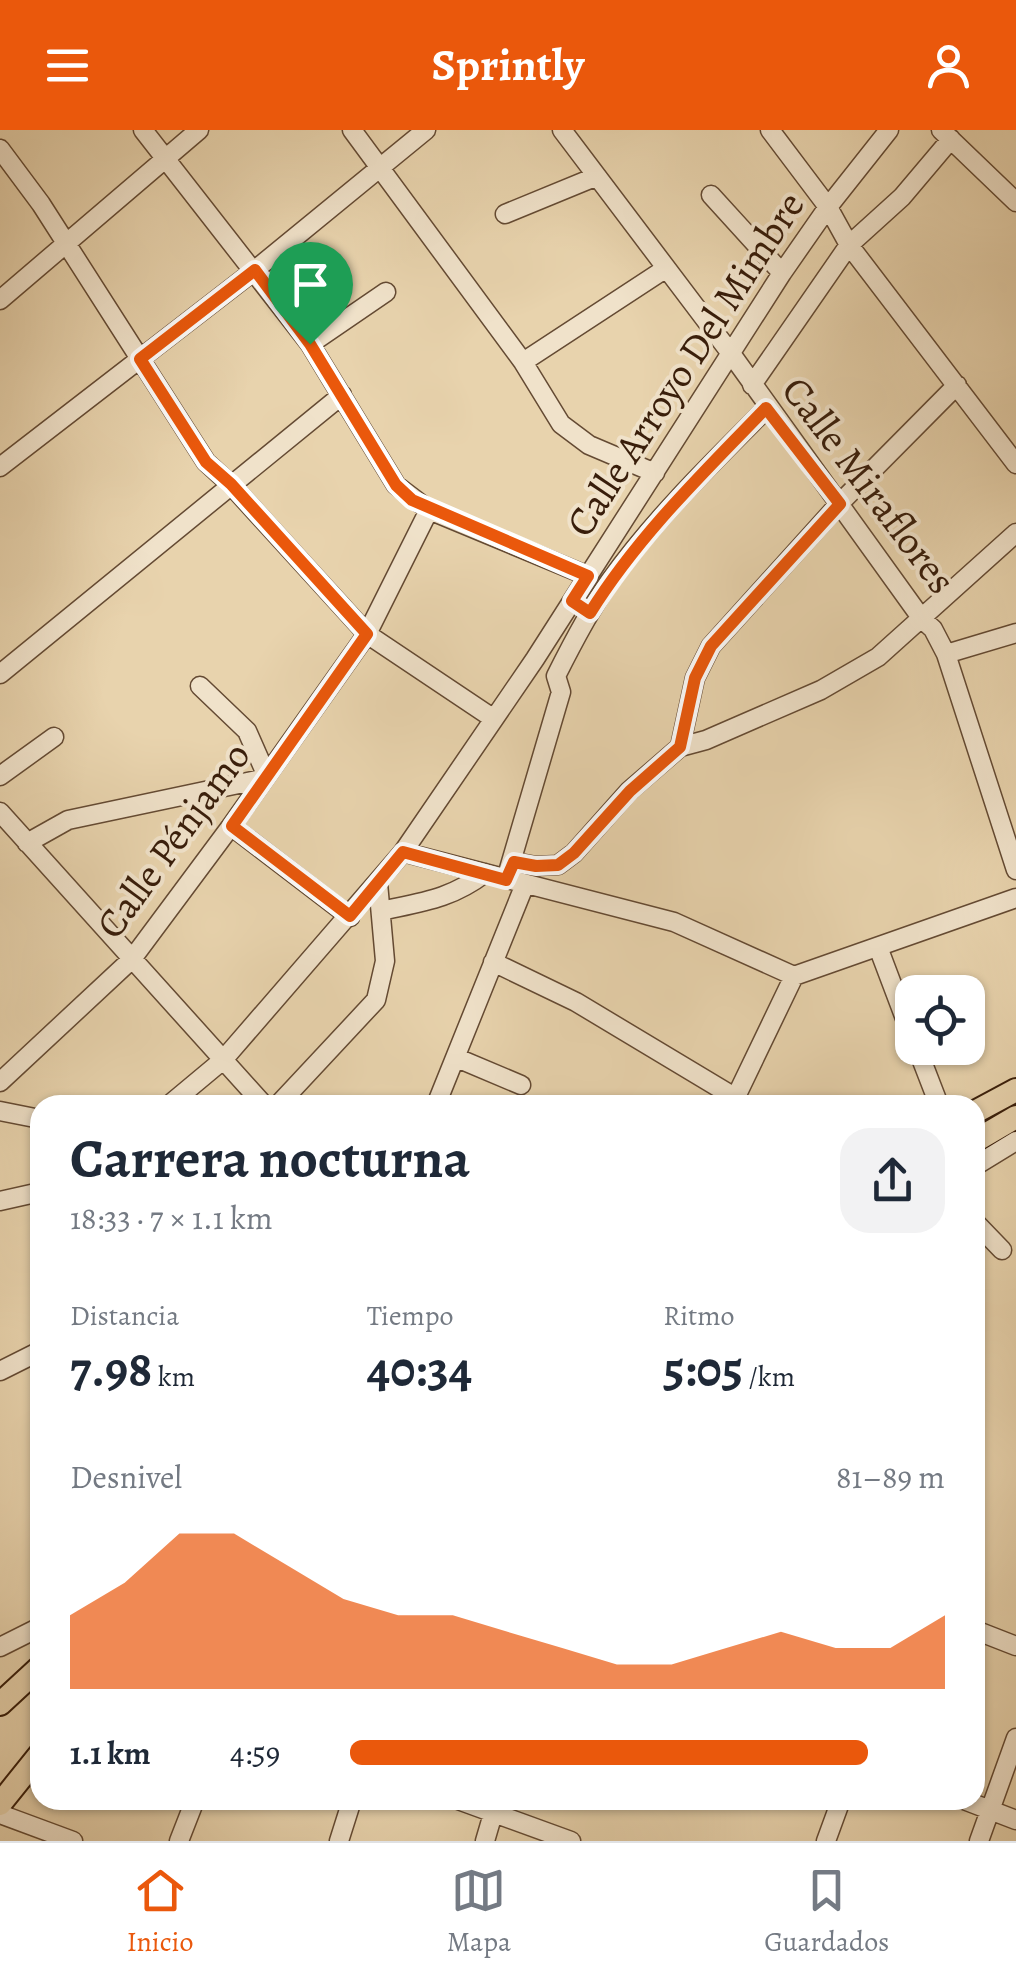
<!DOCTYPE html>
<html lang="es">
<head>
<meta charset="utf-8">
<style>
	:root { --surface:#fff; --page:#f2f2f3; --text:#1f2937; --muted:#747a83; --line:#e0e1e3; --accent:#ea580c }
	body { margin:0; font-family:Alegreya,serif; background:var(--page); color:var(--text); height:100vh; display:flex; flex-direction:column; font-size:38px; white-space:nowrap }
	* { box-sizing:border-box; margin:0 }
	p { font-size:32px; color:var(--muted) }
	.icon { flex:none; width:55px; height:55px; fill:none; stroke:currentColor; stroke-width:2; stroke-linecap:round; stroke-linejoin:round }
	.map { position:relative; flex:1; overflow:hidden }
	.details { position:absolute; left:30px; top:965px; width:955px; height:715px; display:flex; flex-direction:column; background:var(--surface); border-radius:30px; box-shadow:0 2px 8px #0004 }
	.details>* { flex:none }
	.tools { position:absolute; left:895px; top:845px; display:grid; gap:20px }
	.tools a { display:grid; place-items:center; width:90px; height:90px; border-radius:20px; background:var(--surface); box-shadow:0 2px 8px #0004; font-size:50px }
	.pin { position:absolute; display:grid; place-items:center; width:85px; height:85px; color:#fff; margin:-102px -42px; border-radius:50% 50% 50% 0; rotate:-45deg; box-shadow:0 0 10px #0007 }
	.pin .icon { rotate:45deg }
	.round { display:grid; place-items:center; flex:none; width:105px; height:105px; border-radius:30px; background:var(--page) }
	.summary { display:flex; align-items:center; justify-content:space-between; height:170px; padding:0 40px }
	h1 { font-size:55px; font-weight:700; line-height:75px }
	.stats { display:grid; grid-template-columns:repeat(3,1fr); gap:15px; height:170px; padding:10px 40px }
	.stats div { display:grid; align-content:center }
	.stats b { font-size:50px; font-weight:700 }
	.stats small { font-size:28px; font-weight:400 }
	.stats p { font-size:28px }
	.chart { height:280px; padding:20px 40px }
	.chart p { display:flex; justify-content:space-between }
	.chart svg { width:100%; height:180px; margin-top:10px; fill:var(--accent); opacity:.7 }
	ul { padding:0 40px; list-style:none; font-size:32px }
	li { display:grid; grid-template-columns:160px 120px 1fr; align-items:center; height:75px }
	li i { height:25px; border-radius:12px; background:var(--accent) }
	header { display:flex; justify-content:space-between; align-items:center; height:130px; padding:0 40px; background:var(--accent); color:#fff; font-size:45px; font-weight:700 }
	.tabs { display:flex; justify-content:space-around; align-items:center; height:140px; border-top:2px solid var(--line); background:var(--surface); font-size:28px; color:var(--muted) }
	.tabs a { display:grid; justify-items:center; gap:5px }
	.tabs .on { color:var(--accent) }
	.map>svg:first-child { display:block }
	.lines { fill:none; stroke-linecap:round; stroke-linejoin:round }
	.minor-casing { stroke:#644a33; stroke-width:21 }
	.major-casing { stroke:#381d0a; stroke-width:26 }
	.minor { stroke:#f0e2ca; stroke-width:18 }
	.major { stroke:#e8d3ad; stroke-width:22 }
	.route-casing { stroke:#fff; stroke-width:20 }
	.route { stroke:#ea580c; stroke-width:12 }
	.labels { text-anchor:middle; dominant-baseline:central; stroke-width:8; stroke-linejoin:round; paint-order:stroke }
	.street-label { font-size:40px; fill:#381d0a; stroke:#f0e2ca }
</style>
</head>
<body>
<header><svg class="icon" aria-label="menu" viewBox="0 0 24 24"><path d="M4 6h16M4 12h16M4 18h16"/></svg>Sprintly<svg class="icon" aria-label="person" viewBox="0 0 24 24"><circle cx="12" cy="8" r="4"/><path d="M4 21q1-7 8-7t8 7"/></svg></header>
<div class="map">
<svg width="1016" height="1711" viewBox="0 0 1016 1711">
	<rect width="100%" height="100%" fill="#e8d3ad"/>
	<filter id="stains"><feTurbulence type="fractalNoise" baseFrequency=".002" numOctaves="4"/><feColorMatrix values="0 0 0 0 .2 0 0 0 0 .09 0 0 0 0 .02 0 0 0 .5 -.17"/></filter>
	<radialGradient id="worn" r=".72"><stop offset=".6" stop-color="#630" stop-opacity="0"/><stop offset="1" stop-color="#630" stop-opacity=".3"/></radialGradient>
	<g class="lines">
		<!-- minor casing -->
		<g class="minor-casing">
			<path id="minor" d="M 143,0 L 310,214 L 396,355 L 429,380 L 588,446
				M 352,0 L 523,232 L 561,294 L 589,315 L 655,343
				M 562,0 L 732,225 L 922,489 L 933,499 L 946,524 L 1016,740
				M 770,0 L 828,77 L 849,115 L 1016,334
				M 941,0 L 1016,72
				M 0,19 L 41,74 L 206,332 L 231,355 L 367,504 L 494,589
				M 711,65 L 782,143
				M 505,84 L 595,47
				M 0,170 L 199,0
				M 310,214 L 386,162
				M 523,232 L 665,139
				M 752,255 L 849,115 L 902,67 L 951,9
				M 0,337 L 255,140 L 426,0
				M 946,524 L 1016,503
				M 0,544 L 342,265
				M 200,556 L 247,601 L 266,644
				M 680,617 L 695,548 L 711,516 L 839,374 L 957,255
				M 0,646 L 54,607
				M 0,682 L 264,975
				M 231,696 L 350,787
				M 27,713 L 68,690 L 262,649
				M 403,722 L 674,792 L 794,846
				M 514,732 L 536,736 L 558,735 L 574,723 L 629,661 L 680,617 L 706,610 L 821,560 L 878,527 L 1016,403
				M 506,749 L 561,562 L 556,546 C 572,514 589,481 610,451 C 655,388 712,333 767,278
				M 381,781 C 422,772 451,769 485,743
				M 878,817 L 912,907
				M 493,832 L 576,872 L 736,968
				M 917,918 L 939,975
				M 457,928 L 521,955
				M 0,952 L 132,829 L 231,696 L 367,504 L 429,380
				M 169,975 L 223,930 L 403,722 L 535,529 L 782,143 L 828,77 L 889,0
				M 278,975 L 376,870 L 385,831 L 378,753
				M 436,975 L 525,754
				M 732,975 L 794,846 L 1016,768
				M 0,981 L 40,989
				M 975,1036 L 1016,1011
				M 0,1071 L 40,1062
				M 975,1092 L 1002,1120
				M 0,1241 L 40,1221
				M 975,1500 L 1016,1516
				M 0,1517 L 40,1497
				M 458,1670 L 571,1711
				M 964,1670 L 1016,1690
				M 0,1684 L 73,1711
				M 179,1711 L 195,1670
				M 339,1711 L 352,1670
				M 485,1711 L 497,1670
				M 826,1711 L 841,1670
				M 979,1711 L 1016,1608"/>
		</g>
		<!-- major casing -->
		<g class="major-casing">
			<path id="major" d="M 975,982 L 1016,960
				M 975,1011 L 1016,987
				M 0,1574 L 40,1537
				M 0,1674 L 40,1624"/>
		</g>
		<!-- minor -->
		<use href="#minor" class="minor"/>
		<!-- major -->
		<use href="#major" class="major"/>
	</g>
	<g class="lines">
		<!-- route casing -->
		<g class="route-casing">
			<path id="route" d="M 255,140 L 310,214 L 396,355 L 412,370 L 588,446 L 572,471 L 590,483 C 638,406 703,343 766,278 L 840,374 L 711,516 L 695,548 L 680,617 L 630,661 L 574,723 L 558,735 L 536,736 L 514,732 L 506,750 L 403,722 L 350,786 L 232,696 L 367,504 L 231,354 L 206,332 L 140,229 Z"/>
		</g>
		<!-- route -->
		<use href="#route" class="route"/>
	</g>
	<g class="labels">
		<!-- street labels -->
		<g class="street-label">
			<text transform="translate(685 234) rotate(-57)">Calle Arroyo Del Mimbre</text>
			<text transform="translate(869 355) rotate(53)">Calle Miraflores</text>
			<text transform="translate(173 710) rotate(-54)">Calle Pénjamo</text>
		</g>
	</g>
	<rect width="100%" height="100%" filter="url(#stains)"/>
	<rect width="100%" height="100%" fill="url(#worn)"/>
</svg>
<div class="tools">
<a><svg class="icon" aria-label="locate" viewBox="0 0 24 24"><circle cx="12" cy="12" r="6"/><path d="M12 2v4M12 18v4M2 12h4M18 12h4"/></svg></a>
</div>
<div class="pin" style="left:310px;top:214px;background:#1e9e55"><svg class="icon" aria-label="arrive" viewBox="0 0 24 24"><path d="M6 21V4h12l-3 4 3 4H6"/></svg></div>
<section class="details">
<div class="summary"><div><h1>Carrera nocturna</h1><p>18:33 · 7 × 1.1 km</p></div><a class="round"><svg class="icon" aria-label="share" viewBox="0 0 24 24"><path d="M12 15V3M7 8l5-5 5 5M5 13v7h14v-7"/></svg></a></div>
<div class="stats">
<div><p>Distancia</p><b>7.98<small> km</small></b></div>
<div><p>Tiempo</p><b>40:34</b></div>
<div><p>Ritmo</p><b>5:05<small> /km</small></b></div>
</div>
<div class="chart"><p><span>Desnivel</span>81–89 m</p>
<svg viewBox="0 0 160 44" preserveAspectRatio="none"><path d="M0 44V26L10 18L20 6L30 6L40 14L50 22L60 26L70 26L80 30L90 34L100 38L110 38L120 34L130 30L140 34L150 34L160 26V44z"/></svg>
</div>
<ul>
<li><b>1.1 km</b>4:59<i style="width:87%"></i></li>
</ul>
</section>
</div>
<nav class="tabs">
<a class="on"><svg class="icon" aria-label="home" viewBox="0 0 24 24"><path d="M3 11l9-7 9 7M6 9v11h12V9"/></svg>Inicio</a>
<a><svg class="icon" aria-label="map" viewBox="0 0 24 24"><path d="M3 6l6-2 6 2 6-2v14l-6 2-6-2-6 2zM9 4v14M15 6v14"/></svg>Mapa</a>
<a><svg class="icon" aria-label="saved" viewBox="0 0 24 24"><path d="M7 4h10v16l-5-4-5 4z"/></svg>Guardados</a>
</nav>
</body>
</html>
